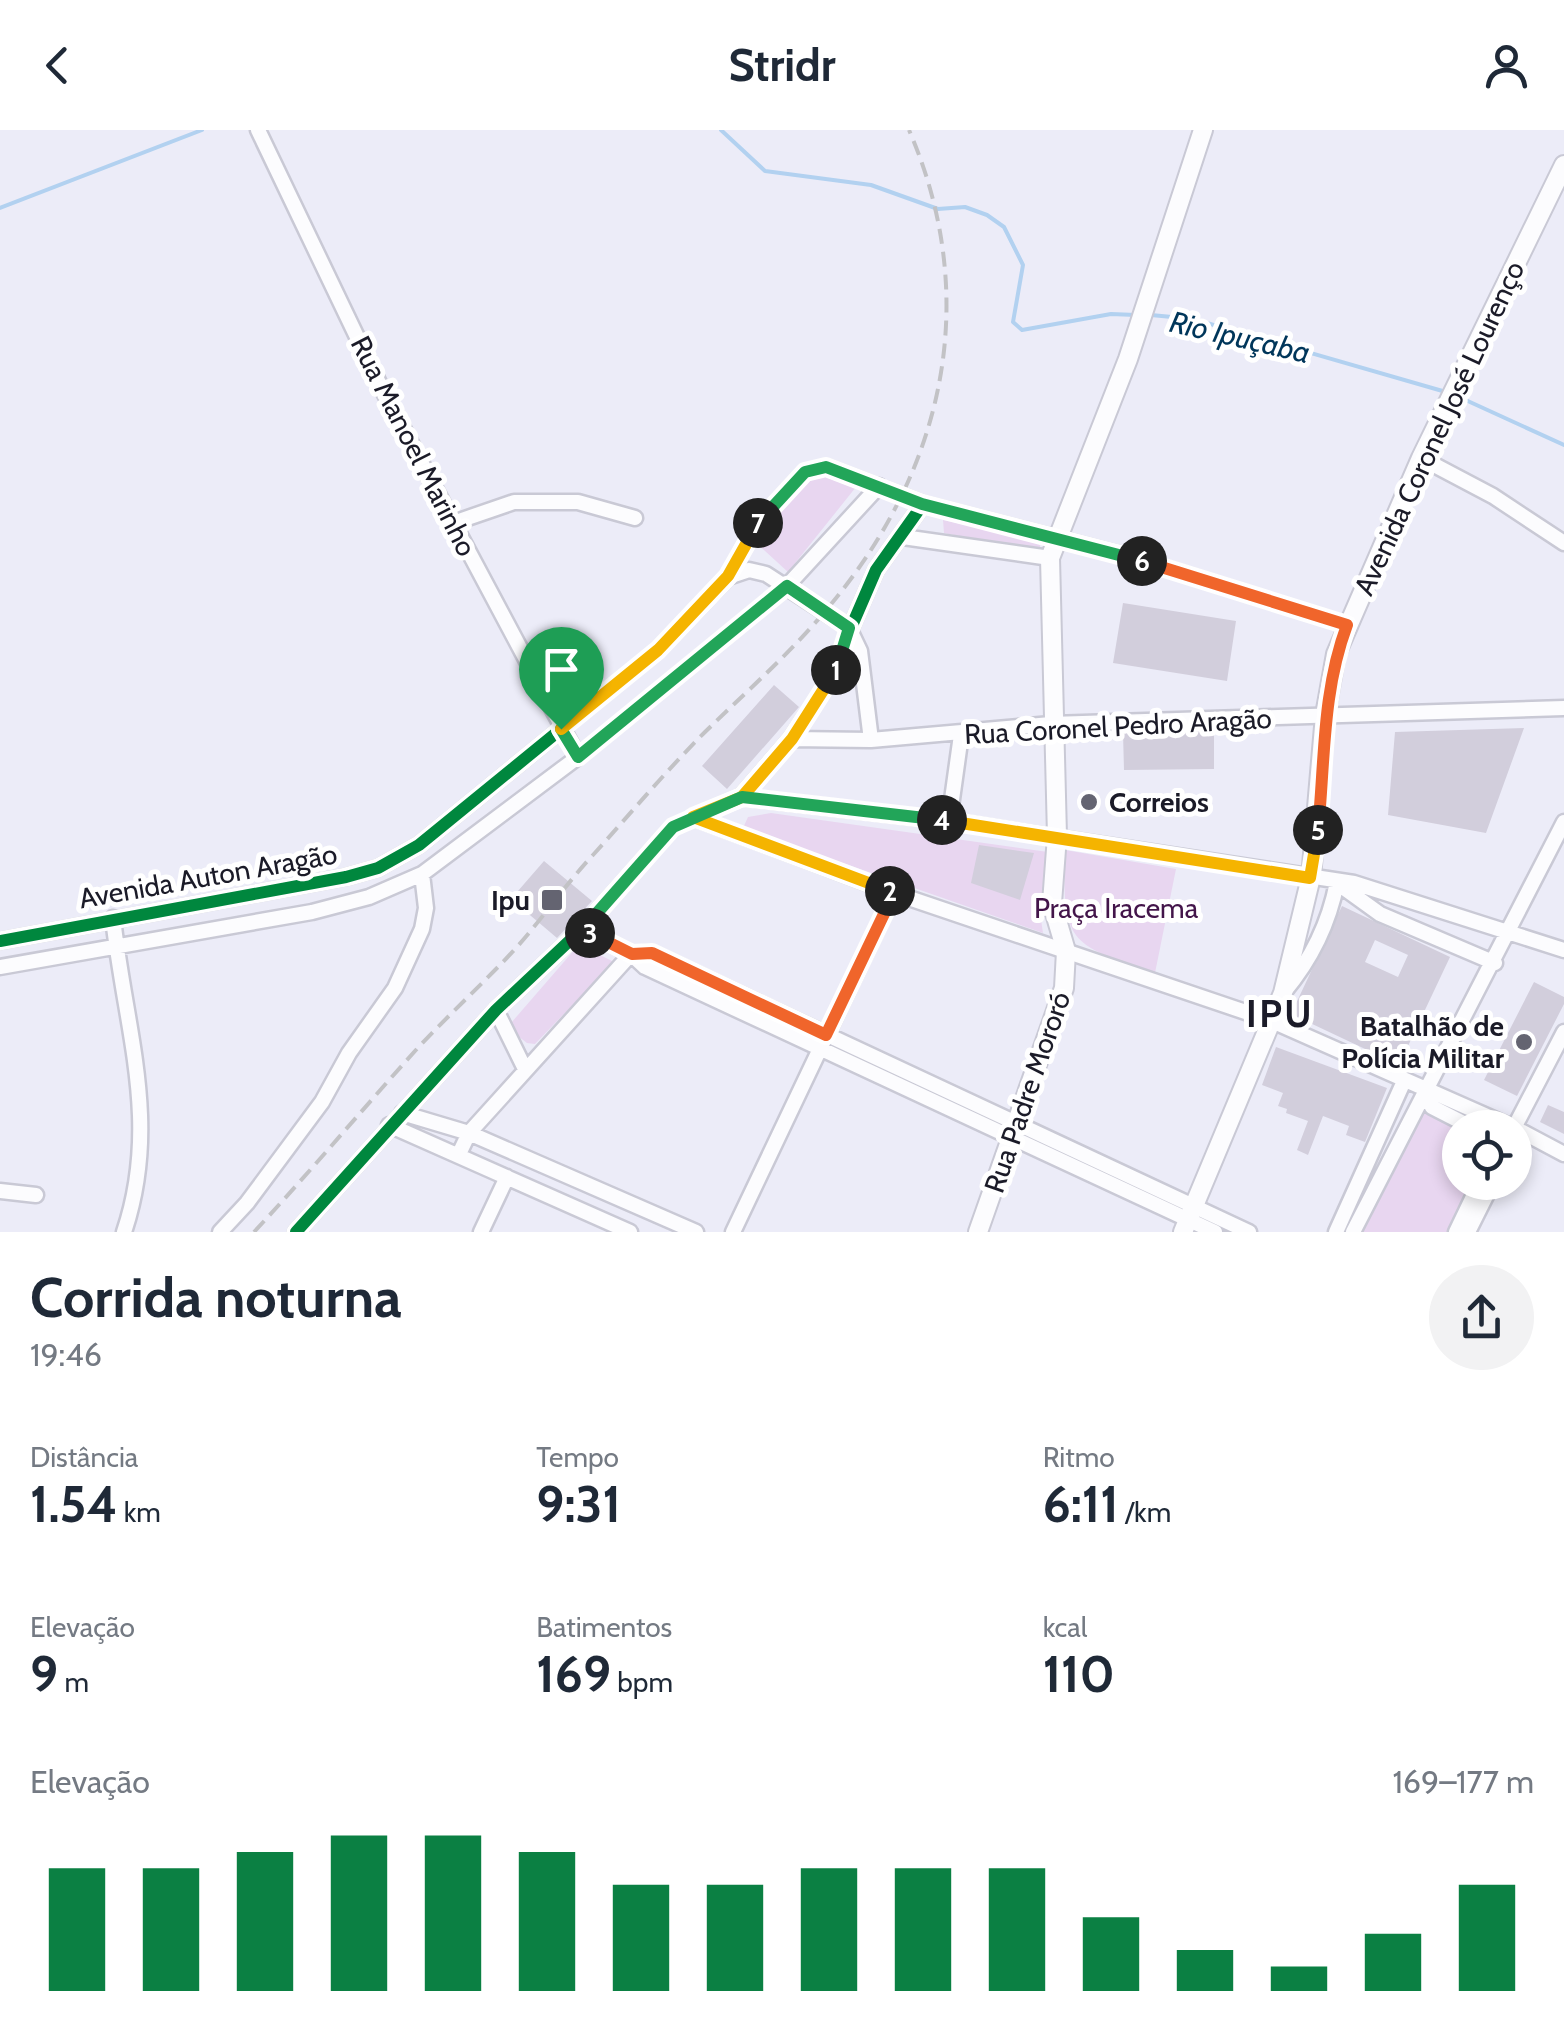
<!DOCTYPE html>
<html lang="pt">
<head>
<meta charset="utf-8">
<style>
	:root { --surface:#fff; --page:#f2f2f3; --text:#1f2937; --muted:#747a83; --accent:#0b8043 }
	body { margin:0; font-family:Cabin,sans-serif; background:var(--page); color:var(--text); height:100vh; display:flex; flex-direction:column; font-size:38px; white-space:nowrap }
	* { box-sizing:border-box; margin:0 }
	p { font-size:32px; color:var(--muted) }
	.icon { flex:none; width:55px; height:55px; fill:none; stroke:currentColor; stroke-width:2; stroke-linecap:round; stroke-linejoin:round }
	.map { position:relative; height:1102px; overflow:hidden }
	.panel { display:flex; flex-direction:column; background:var(--surface); flex:1 }
	.panel>* { flex:none }
	.fabs { position:absolute; left:1442px; top:980px; display:grid; gap:20px }
	.fabs a { display:grid; place-items:center; width:90px; height:90px; border-radius:50%; background:var(--surface); box-shadow:0 5px 15px #0003; font-size:50px }
	.pin { position:absolute; display:grid; place-items:center; width:85px; height:85px; color:#fff; margin:-102px -42px; border-radius:50% 50% 50% 0; rotate:-45deg; box-shadow:0 0 10px #0007 }
	.pin .icon { rotate:45deg }
	.km { position:absolute; width:50px; height:50px; margin:-25px; border-radius:50%; background:#222; color:#fff; font-size:28px; line-height:50px; text-align:center }
	.round { display:grid; place-items:center; flex:none; width:105px; height:105px; border-radius:52px; background:var(--page) }
	.overview { display:flex; align-items:center; justify-content:space-between; height:170px; padding:0 30px }
	h1 { font-size:55px; font-weight:700; line-height:75px }
	.metrics { display:grid; grid-template-columns:repeat(3,1fr); gap:15px; height:170px; padding:10px 30px }
	.metrics div { display:grid; align-content:center }
	.metrics b { font-size:50px; font-weight:700 }
	.metrics small { font-size:28px; font-weight:400 }
	.metrics p { font-size:28px }
	.chart { height:280px; padding:20px 30px }
	.chart p { display:flex; justify-content:space-between }
	.chart svg { width:100%; height:180px; margin-top:10px; stroke:var(--accent); stroke-width:6 }
	header { display:flex; justify-content:space-between; align-items:center; height:130px; padding:0 30px; background:var(--surface); font-size:45px; font-weight:700 }
	.map>svg:first-child { display:block }
	.green { fill:#e8d6f0 }
	.lines { fill:none; stroke-linecap:round; stroke-linejoin:round }
	.stream { stroke:#b2d1f0; stroke-width:4 }
	.building { fill:#d2cedc; fill-rule:evenodd }
	.minor-casing { stroke:#c9c9d5; stroke-width:19 }
	.major-casing { stroke:#c9c9d5; stroke-width:22 }
	.minor { stroke:#fcfcfe; stroke-width:14 }
	.major { stroke:#fcfcfe; stroke-width:18 }
	.rail { stroke:#c2c2c5; stroke-width:4; stroke-dasharray:15 8; stroke-linecap:butt }
	.cycleway-casing { stroke:#fff; stroke-width:19 }
	.cycleway { stroke:#00873e; stroke-width:12 }
	.split-1-casing { stroke:#fff; stroke-width:20 }
	.split-2-casing { stroke:#fff; stroke-width:20 }
	.split-3-casing { stroke:#fff; stroke-width:20 }
	.split-4-casing { stroke:#fff; stroke-width:20 }
	.split-5-casing { stroke:#fff; stroke-width:20 }
	.split-6-casing { stroke:#fff; stroke-width:20 }
	.split-7-casing { stroke:#fff; stroke-width:20 }
	.split-8-casing { stroke:#fff; stroke-width:20 }
	.split-1 { stroke:#22a559; stroke-width:12 }
	.split-2 { stroke:#f5b400; stroke-width:12 }
	.split-3 { stroke:#f0652b; stroke-width:12 }
	.split-4 { stroke:#22a559; stroke-width:12 }
	.split-5 { stroke:#f5b400; stroke-width:12 }
	.split-6 { stroke:#f0652b; stroke-width:12 }
	.split-7 { stroke:#22a559; stroke-width:12 }
	.split-8 { stroke:#f5b400; stroke-width:12 }
	.poi-dot { fill:#646471; stroke:#fff; stroke-width:4 }
	.labels { text-anchor:middle; dominant-baseline:central; stroke-width:10; stroke-linejoin:round; paint-order:stroke }
	.street-label { font-size:28px; fill:#1b1b28; stroke:#fff }
	.poi-label { font-size:28px; font-weight:bold; fill:#1b1b28; stroke:#fff; text-anchor:end }
	.park-label { font-size:28px; fill:#43154a; stroke:#fff }
	.water-label { font-size:30px; font-style:italic; fill:#00365a; stroke:#fff }
	.district-label { font-size:38px; font-weight:bold; letter-spacing:2.5px; fill:#1b1b28; stroke:#fff }
</style>
</head>
<body>
<header><svg class="icon" aria-label="back" viewBox="0 0 24 24"><path d="M15 5l-7 7 7 7"/></svg>Stridr<svg class="icon" aria-label="person" viewBox="0 0 24 24"><circle cx="12" cy="8" r="4"/><path d="M4 21q1-7 8-7t8 7"/></svg></header>
<div class="map">
<svg width="1564" height="1102" viewBox="0 0 1564 1102">
	<rect width="100%" height="100%" fill="#ececf8"/>
	<!-- green -->
	<path class="green" d="M 823,344 L 856,357 L 788,442 L 755,412 L 802,354 Z
		M 943,390 L 1040,411 L 1040,417 L 1032,421 L 944,403 Z
		M 771,683 L 1048,722 L 1040,783 L 1043,803 L 743,698 L 748,687 Z
		M 1065,720 L 1176,739 L 1155,843 C 1069,814 1062,814 1065,720 Z
		M 576,818 L 586,818 L 614,832 L 535,914 L 527,913 L 510,900 L 511,893 Z
		M 1432,982 L 1460,998 L 1460,1052 L 1477,1053 L 1452,1102 L 1359,1102 L 1416,985 Z"/>
	<g class="lines">
		<!-- stream -->
		<path class="stream" d="M 721,0 L 765,41 L 871,55 L 938,79 L 965,77 L 987,85 L 1004,97 L 1023,135 L 1013,192 L 1022,200 L 1111,184 L 1136,185
			M 0,78 L 202,0
			M 1151,185 L 1193,189 L 1446,262
			M 1459,267 L 1564,315"/>
	</g>
	<!-- building -->
	<path class="building" d="M 1123,473 L 1236,491 L 1227,551 L 1113,533 Z
		M 774,555 L 799,577 L 727,659 L 702,636 Z
		M 1524,598 L 1486,703 L 1388,685 L 1395,602 Z
		M 1214,600 L 1214,639 L 1124,640 L 1123,602 Z
		M 979,715 L 1034,723 L 1020,770 L 971,753 Z
		M 544,731 L 592,771 L 557,808 L 511,769 Z
		M 1342,776 L 1450,827 L 1399,935 L 1291,884 ZM 1375,810 L 1408,825 L 1398,847 L 1365,832 Z
		M 1534,852 L 1564,867 L 1564,874 L 1517,966 L 1484,950 Z
		M 1276,917 L 1387,958 L 1365,1012 L 1346,1005 L 1349,996 L 1323,986 L 1308,1025 L 1297,1020 L 1308,991 L 1286,983 L 1287,979 L 1278,976 L 1283,963 L 1262,955 Z
		M 1548,975 L 1564,982 L 1564,1004 L 1540,992 Z"/>
	<g class="lines">
		<!-- minor casing -->
		<g class="minor-casing">
			<path id="minor" d="M 258,0 L 380,255 L 578,627
				M 1421,328 L 1493,366 L 1564,413
				M 453,393 L 514,372 L 578,372 L 635,388
				M 903,407 L 1050,428
				M 728,447 L 749,440 L 766,444 L 849,498 L 860,521 L 871,610
				M 791,609 L 871,610 L 1051,594 L 1564,578
				M 741,667 L 949,691 L 1354,753 L 1564,820
				M 693,687 L 894,763 L 1272,891 L 1514,998
				M 949,691 L 961,605
				M 1337,753 L 1380,784 L 1495,833
				M 113,788 C 125,899 161,992 124,1102
				M 582,799 L 631,824 L 645,837 L 1215,1102
				M 0,811 L 346,747 L 378,738 L 419,715 L 658,520 L 728,447 L 755,396 L 805,342 L 826,337 L 923,374 L 1133,428 L 1347,495
				M 631,824 L 652,823 L 1249,1102
				M 0,837 L 312,782 L 369,767 L 422,744 L 578,627 L 787,456 L 879,356
				M 1284,862 C 1311,830 1329,794 1337,752
				M 496,880 L 525,939
				M 1423,959 L 1432,977 L 1473,998
				M 402,983 L 469,1003 L 696,1102
				M 389,995 L 630,1102
				M 1514,998 L 1564,902
				M 1515,998 L 1564,1024
				M 459,1024 L 469,1003 L 631,824
				M 0,1061 L 36,1065
				M 220,1102 L 247,1073 L 322,972 L 349,923 L 395,858 L 422,799 L 426,778 L 422,744
				M 296,1102 L 496,880 L 582,799 L 673,697 L 741,667 L 791,609 L 825,558 L 876,440 L 923,374
				M 481,1102 L 507,1047
				M 733,1102 L 894,763
				M 1336,1102 L 1404,951
				M 1353,1102 L 1564,692
				M 1456,1102 L 1480,1052
				M 1468,1102 L 1493,1052"/>
		</g>
		<!-- major casing -->
		<g class="major-casing">
			<path id="major" d="M 978,1102 L 1064,858 L 1066,821 L 1052,773 L 1057,706 L 1050,428 L 1128,229 L 1203,0
				M 1183,1102 L 1283,863 L 1311,747 L 1325,585 L 1336,524 L 1421,328 L 1564,35"/>
		</g>
		<!-- minor -->
		<use href="#minor" class="minor"/>
		<!-- major -->
		<use href="#major" class="major"/>
		<!-- rail -->
		<path class="rail" d="M 254,1102 C 309,1043 361,981 415,921 C 447,886 483,854 516,818 C 543,788 565,755 593,725 C 630,684 666,641 705,602 C 748,560 794,520 832,473 C 946,335 981,166 909,0"/>
		<!-- cycleway casing -->
		<g class="cycleway-casing">
			<path id="cycleway" d="M 0,811 L 346,747 L 378,738 L 419,715 L 658,520 L 728,447 L 755,396 L 805,342 L 826,337 L 923,374 L 1133,428 L 1347,495
				M 296,1102 L 496,880 L 582,799 L 673,697 L 741,667 L 791,609 L 825,558 L 876,440 L 923,374"/>
		</g>
		<!-- cycleway -->
		<use href="#cycleway" class="cycleway"/>
	</g>
	<g class="lines">
		<!-- split-1 casing -->
		<g class="split-1-casing">
			<path id="split-1" d="M 561,599 L 578,627 L 787,456 L 849,498 L 836,540"/>
		</g>
		<!-- split-2 casing -->
		<g class="split-2-casing">
			<path id="split-2" d="M 836,540 L 792,609 L 742,667 L 693,687 L 890,761"/>
		</g>
		<!-- split-3 casing -->
		<g class="split-3-casing">
			<path id="split-3" d="M 590,803 L 632,824 L 652,823 L 826,905 L 894,763 L 890,761"/>
		</g>
		<!-- split-4 casing -->
		<g class="split-4-casing">
			<path id="split-4" d="M 590,803 L 582,800 L 673,697 L 742,667 L 942,690"/>
		</g>
		<!-- split-5 casing -->
		<g class="split-5-casing">
			<path id="split-5" d="M 942,690 L 1310,748 L 1318,700"/>
		</g>
		<!-- split-6 casing -->
		<g class="split-6-casing">
			<path id="split-6" d="M 1142,431 L 1347,495 C 1322,562 1325,630 1318,700"/>
		</g>
		<!-- split-7 casing -->
		<g class="split-7-casing">
			<path id="split-7" d="M 758,393 L 805,342 L 826,337 L 922,374 L 1142,431"/>
		</g>
		<!-- split-8 casing -->
		<g class="split-8-casing">
			<path id="split-8" d="M 561,599 L 658,520 L 728,446 L 758,393"/>
		</g>
		<!-- split-1 -->
		<use href="#split-1" class="split-1"/>
		<!-- split-2 -->
		<use href="#split-2" class="split-2"/>
		<!-- split-3 -->
		<use href="#split-3" class="split-3"/>
		<!-- split-4 -->
		<use href="#split-4" class="split-4"/>
		<!-- split-5 -->
		<use href="#split-5" class="split-5"/>
		<!-- split-6 -->
		<use href="#split-6" class="split-6"/>
		<!-- split-7 -->
		<use href="#split-7" class="split-7"/>
		<!-- split-8 -->
		<use href="#split-8" class="split-8"/>
	</g>
	<!-- markers -->
	<g class="poi-dot">
		<circle cx="1089" cy="672" r="10"/>
		<rect x="540" y="758" width="24" height="24" rx="5"/>
		<circle cx="1524" cy="912" r="10"/>
	</g>
	<g class="labels">
		<!-- street labels -->
		<g class="street-label">
			<text transform="translate(1439 298) rotate(-65)">Avenida Coronel José Lourenço</text>
			<text transform="translate(414 316) rotate(63)">Rua Manoel Marinho</text>
			<text transform="translate(1118 596) rotate(-3)">Rua Coronel Pedro Aragão</text>
			<text transform="translate(208 746) rotate(-10)">Avenida Auton Aragão</text>
			<text transform="translate(1027 962) rotate(-71)">Rua Padre Mororó</text>
		</g>
		<!-- poi labels -->
		<g class="poi-label">
			<text x="1109" y="672" text-anchor="start">Correios</text>
			<text x="530" y="770">Ipu</text>
			<text x="1504" y="896">Batalhão de<tspan x="1504" dy="32">Polícia Militar</tspan></text>
		</g>
		<!-- park labels -->
		<g class="park-label">
			<text x="1116" y="778">Praça Iracema</text>
		</g>
		<!-- water labels -->
		<g class="water-label">
			<text transform="translate(1240 207) rotate(13)">Rio Ipuçaba</text>
		</g>
		<!-- district labels -->
		<g class="district-label">
			<text x="1280" y="883">IPU</text>
		</g>
	</g>
</svg>
<div class="fabs">
<a><svg class="icon" aria-label="locate" viewBox="0 0 24 24"><circle cx="12" cy="12" r="6"/><path d="M12 2v4M12 18v4M2 12h4M18 12h4"/></svg></a>
</div>
<div class="pin" style="left:561px;top:599px;background:#1e9e55"><svg class="icon" aria-label="arrive" viewBox="0 0 24 24"><path d="M6 21V4h12l-3 4 3 4H6"/></svg></div>
<b class="km" style="left:836px;top:540px">1</b>
<b class="km" style="left:890px;top:761px">2</b>
<b class="km" style="left:590px;top:803px">3</b>
<b class="km" style="left:942px;top:690px">4</b>
<b class="km" style="left:1318px;top:700px">5</b>
<b class="km" style="left:1142px;top:431px">6</b>
<b class="km" style="left:758px;top:393px">7</b>
</div>
<section class="panel">
<div class="overview"><div><h1>Corrida noturna</h1><p>19:46</p></div><a class="round"><svg class="icon" aria-label="share" viewBox="0 0 24 24"><path d="M12 15V3M7 8l5-5 5 5M5 13v7h14v-7"/></svg></a></div>
<div class="metrics">
<div><p>Distância</p><b>1.54<small> km</small></b></div>
<div><p>Tempo</p><b>9:31</b></div>
<div><p>Ritmo</p><b>6:11<small> /km</small></b></div>
</div>
<div class="metrics">
<div><p>Elevação</p><b>9<small> m</small></b></div>
<div><p>Batimentos</p><b>169<small> bpm</small></b></div>
<div><p>kcal</p><b>110</b></div>
</div>
<div class="chart"><p><span>Elevação</span>169–177 m</p>
<svg viewBox="0 0 160 44" preserveAspectRatio="none"><path d="M5 44V14M15 44V14M25 44V10M35 44V6M45 44V6M55 44V10M65 44V18M75 44V18M85 44V14M95 44V14M105 44V14M115 44V26M125 44V34M135 44V38M145 44V30M155 44V18"/></svg>
</div>
</section>
</body>
</html>
